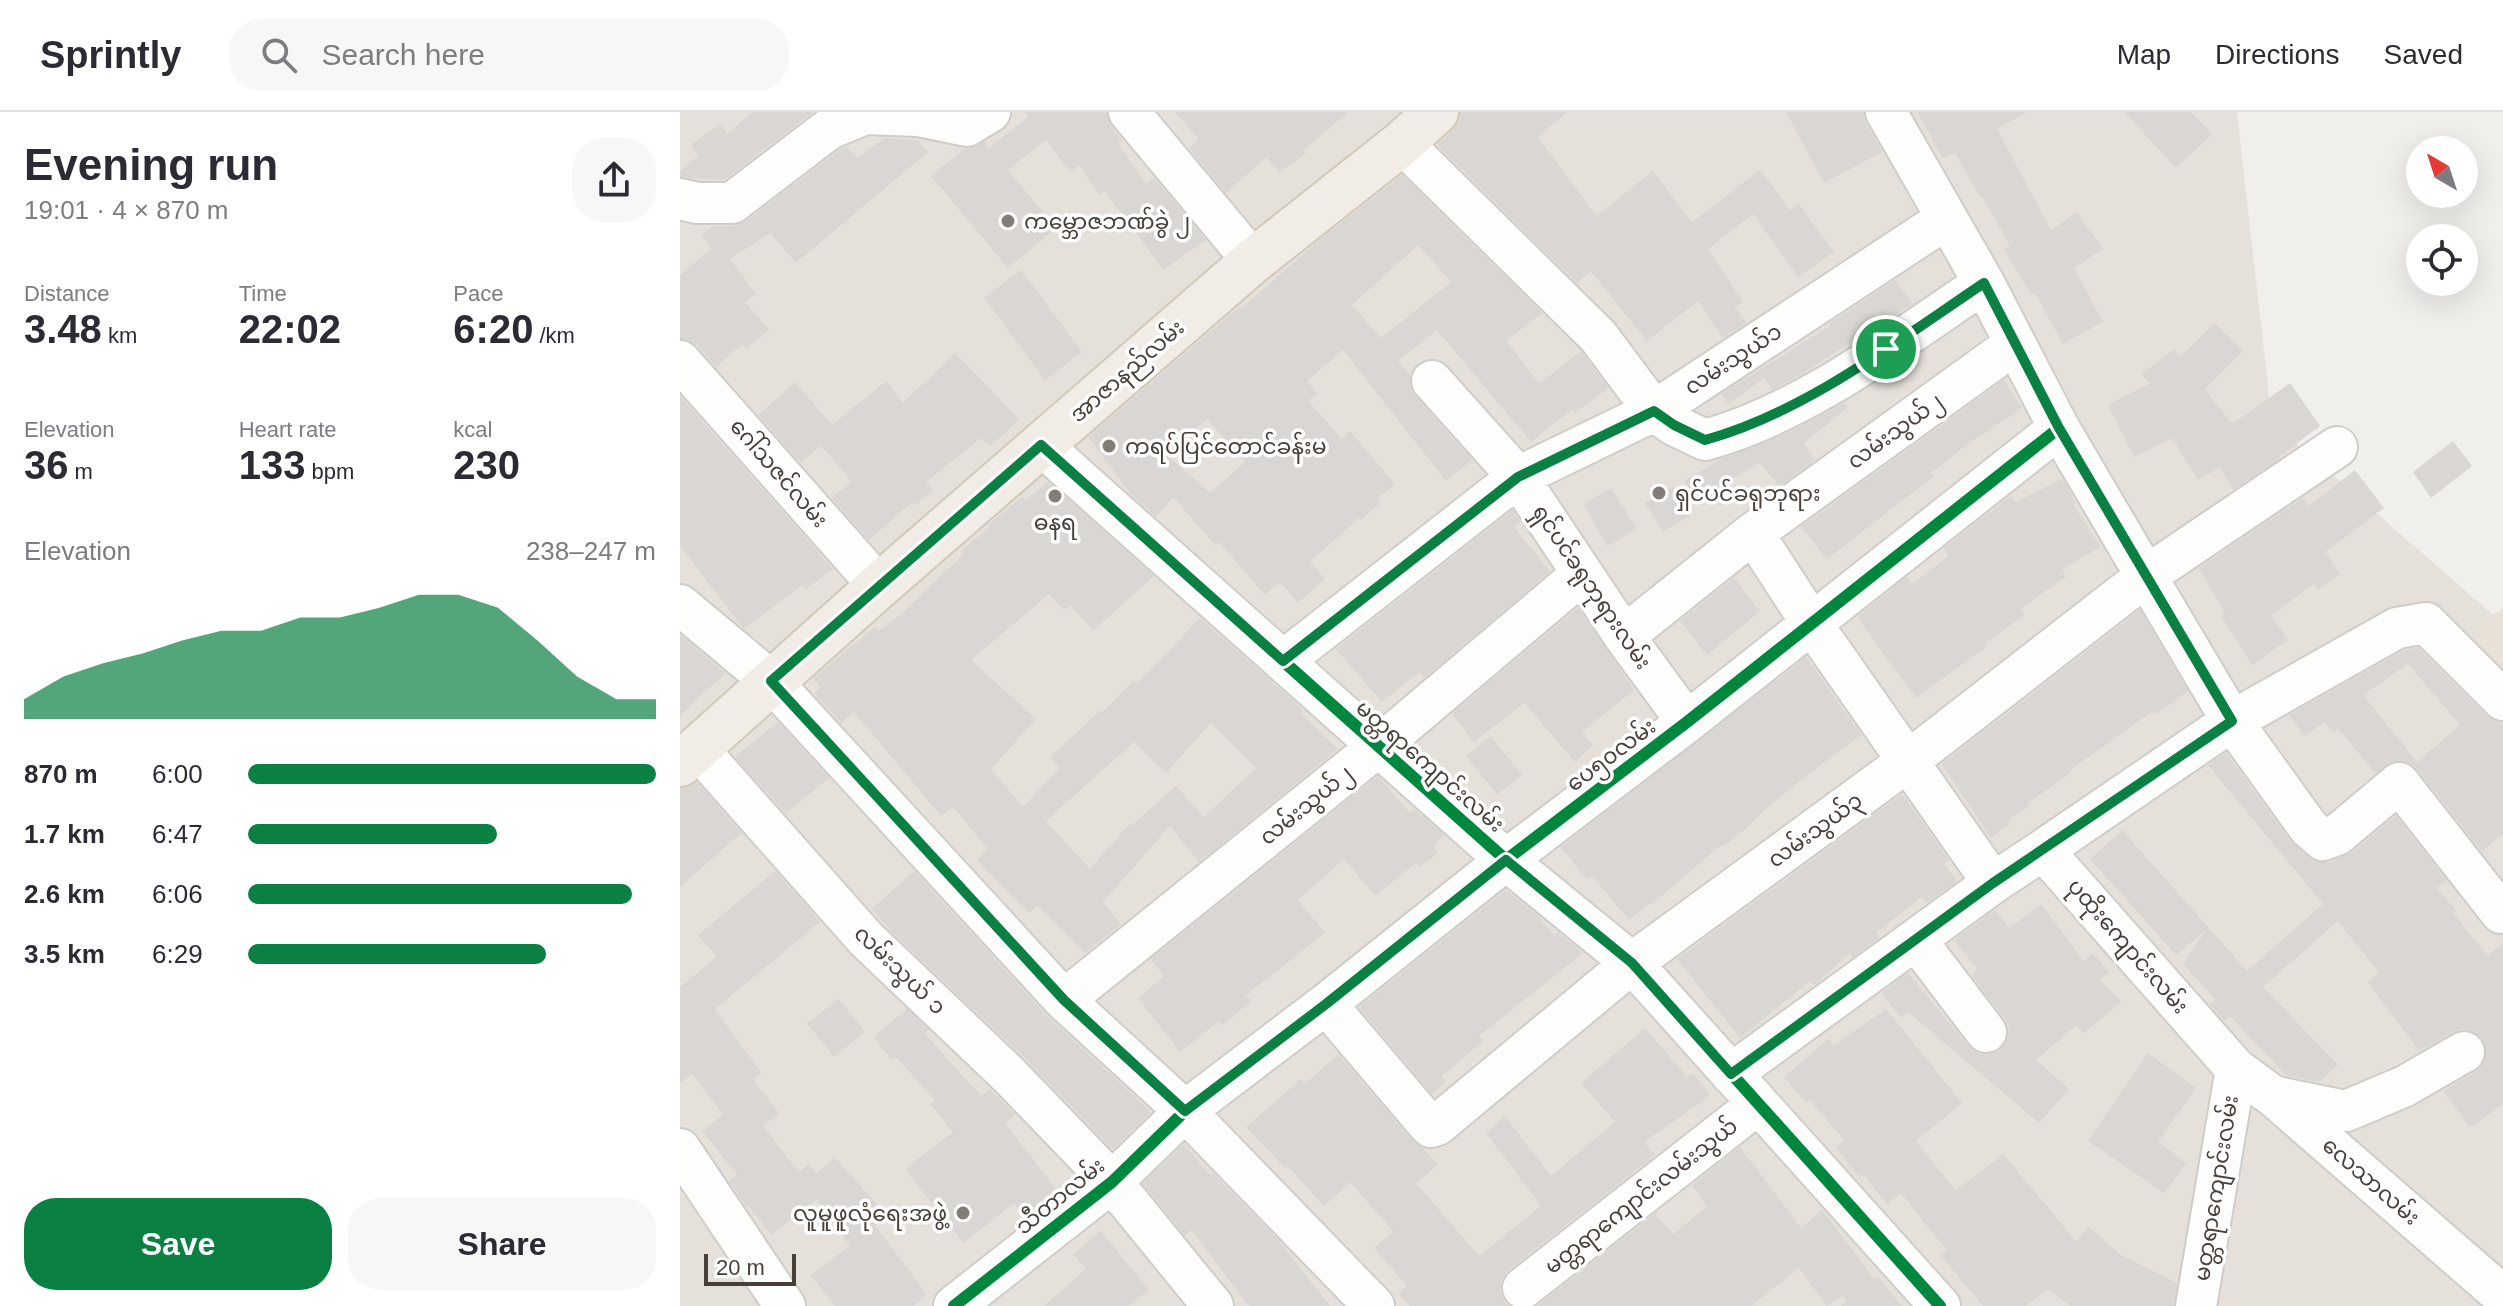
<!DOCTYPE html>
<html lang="en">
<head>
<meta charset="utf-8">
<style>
	:root { --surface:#fff; --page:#f7f7f7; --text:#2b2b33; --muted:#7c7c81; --line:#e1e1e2; --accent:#0b8043 }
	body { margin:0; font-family:Arial,"Noto Sans Myanmar",sans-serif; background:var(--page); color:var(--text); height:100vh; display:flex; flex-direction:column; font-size:30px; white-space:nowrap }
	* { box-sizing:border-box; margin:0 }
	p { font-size:26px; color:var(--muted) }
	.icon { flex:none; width:44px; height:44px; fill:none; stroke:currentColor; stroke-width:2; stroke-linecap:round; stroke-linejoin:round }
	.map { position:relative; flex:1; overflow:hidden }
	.sheet { display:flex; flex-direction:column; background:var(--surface); width:680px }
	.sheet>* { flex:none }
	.needle { width:52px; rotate:321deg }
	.buttons { position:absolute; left:1726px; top:24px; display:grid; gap:16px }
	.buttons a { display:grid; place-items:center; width:72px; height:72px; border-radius:50%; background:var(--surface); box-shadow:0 8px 32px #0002; font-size:40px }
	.scale { position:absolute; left:24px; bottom:20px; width:92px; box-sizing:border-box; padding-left:8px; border:4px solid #473f38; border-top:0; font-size:22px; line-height:28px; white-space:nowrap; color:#473f38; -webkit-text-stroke:6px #fff; paint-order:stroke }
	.pin { position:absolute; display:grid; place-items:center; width:68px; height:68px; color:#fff; margin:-34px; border:4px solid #fff; border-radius:50%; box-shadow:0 2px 8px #0007 }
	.round { display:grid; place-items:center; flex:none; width:84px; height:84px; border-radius:32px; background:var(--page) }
	.headline { display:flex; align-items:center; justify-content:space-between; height:136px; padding:0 24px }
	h1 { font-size:44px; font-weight:800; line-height:60px }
	.figures { display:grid; grid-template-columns:repeat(3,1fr); gap:12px; height:136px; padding:8px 24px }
	.figures div { display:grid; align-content:center }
	.figures b { font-size:40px; font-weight:800 }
	.figures small { font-size:22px; font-weight:400 }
	.figures p { font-size:22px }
	.chart { height:224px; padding:16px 24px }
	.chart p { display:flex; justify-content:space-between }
	.chart svg { width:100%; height:144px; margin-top:8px; fill:var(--accent); opacity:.7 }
	.action { display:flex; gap:16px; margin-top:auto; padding:16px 24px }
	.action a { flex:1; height:92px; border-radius:32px; background:var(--accent); color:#fff; font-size:32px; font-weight:800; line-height:92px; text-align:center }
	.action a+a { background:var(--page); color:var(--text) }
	ul { padding:0 24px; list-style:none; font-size:26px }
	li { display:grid; grid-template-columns:128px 96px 1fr; align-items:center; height:60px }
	li i { height:20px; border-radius:10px; background:var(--accent) }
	header { display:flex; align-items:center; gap:48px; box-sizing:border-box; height:112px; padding:0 40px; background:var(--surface); border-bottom:2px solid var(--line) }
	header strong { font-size:38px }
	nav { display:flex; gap:44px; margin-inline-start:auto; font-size:28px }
	.search { width:560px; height:72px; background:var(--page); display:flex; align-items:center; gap:20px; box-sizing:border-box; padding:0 28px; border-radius:32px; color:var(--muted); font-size:30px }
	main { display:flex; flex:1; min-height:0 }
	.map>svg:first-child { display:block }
	.residential { fill:#e5e0da }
	.education { fill:#e7e1d8 }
	.building { fill:#d9d6d3; fill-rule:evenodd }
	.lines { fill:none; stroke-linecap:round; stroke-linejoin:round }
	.minor-casing { stroke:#cfcdc9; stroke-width:44 }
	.major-casing { stroke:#d2c8ba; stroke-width:48 }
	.minor { stroke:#fdfdfc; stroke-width:40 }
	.major { stroke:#f1ece5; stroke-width:44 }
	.cycleway-casing { stroke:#fff; stroke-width:17 }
	.cycleway { stroke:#00873e; stroke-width:12 }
	.route-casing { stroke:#fff; stroke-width:16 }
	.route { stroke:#0b8043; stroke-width:10 }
	.poi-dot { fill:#827d77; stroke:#fff; stroke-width:3 }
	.labels { text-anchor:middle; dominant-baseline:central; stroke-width:7; stroke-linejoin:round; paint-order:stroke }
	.poi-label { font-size:22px; fill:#473f38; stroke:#fff; text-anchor:start }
	.street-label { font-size:22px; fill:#473f38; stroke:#fff }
</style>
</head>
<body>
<header>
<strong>Sprintly</strong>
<div class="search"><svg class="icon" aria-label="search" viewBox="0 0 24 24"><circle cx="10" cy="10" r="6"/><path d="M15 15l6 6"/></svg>Search here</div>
<nav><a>Map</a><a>Directions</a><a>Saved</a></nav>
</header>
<main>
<section class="sheet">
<div class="headline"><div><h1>Evening run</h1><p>19:01 · 4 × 870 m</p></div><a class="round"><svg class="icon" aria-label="share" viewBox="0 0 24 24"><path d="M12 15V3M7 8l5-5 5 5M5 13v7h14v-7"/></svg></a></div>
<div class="figures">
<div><p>Distance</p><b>3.48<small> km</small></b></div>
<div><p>Time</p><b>22:02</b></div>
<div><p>Pace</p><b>6:20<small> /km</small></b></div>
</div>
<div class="figures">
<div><p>Elevation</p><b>36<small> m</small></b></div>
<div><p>Heart rate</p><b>133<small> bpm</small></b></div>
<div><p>kcal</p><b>230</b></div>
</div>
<div class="chart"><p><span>Elevation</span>238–247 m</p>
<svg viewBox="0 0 160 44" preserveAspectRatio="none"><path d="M0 44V38L10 31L20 27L30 24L40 20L50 17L60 17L70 13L80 13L90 10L100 6L110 6L120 10L130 20L140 31L150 38L160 38V44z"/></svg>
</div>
<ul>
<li><b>870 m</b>6:00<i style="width:100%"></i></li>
<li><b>1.7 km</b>6:47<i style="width:61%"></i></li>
<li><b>2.6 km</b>6:06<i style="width:94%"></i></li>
<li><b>3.5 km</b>6:29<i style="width:73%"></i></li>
</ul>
<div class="action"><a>Save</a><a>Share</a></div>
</section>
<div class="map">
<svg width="1823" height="1194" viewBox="0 0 1823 1194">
	<rect width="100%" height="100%" fill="#f1efec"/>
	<!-- residential -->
	<path class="residential" d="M 0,0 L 1557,0 L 1592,310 L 1813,503 L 1823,496 L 1823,1194 L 0,1194 Z"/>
	<!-- education -->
	<path class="education" d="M 1823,496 L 1823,597 L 1774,544 Z"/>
	<!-- building -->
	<path class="building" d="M 72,0 L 133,0 L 44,68 L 0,65 L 0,59 L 18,44 L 11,33 L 40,12 L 47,22 Z
		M 346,0 L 427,0 L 431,14 L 442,28 L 438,31 L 466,72 L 474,66 L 526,128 L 483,158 L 425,79 L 419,83 L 399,53 L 390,60 L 366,28 L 328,58 L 376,116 L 328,156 L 251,64 L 284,37 L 305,30 L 309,36 L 349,4 Z
		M 495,0 L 668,0 L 624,38 L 626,41 L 599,61 L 587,45 L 546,81 L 509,36 L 519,27 Z
		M 780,0 L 887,0 L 858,25 L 916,104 L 973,59 L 1012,110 L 1080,58 L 1110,98 L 1119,92 L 1154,140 L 1118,165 L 1073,102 L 1028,137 L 1063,190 L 1055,195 L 1066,211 L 1043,226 L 1018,189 L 967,229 L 911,159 L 897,171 L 757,33 L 773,18 L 780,8 Z
		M 1106,0 L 1183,0 L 1186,11 L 1202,40 L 1144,71 Z
		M 1237,0 L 1347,0 L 1317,17 L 1371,118 L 1397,100 L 1423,137 L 1394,156 L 1423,210 L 1383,232 L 1355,181 L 1351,183 L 1324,137 L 1330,134 L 1302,84 L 1300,85 L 1275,41 L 1263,47 Z
		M 1444,0 L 1511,0 L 1532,22 L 1496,56 Z
		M 205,26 L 238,28 L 248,40 L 116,151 L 90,121 L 50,147 L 76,182 L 65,190 L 89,218 L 66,237 L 62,232 L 36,255 L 17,233 L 8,228 L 0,227 L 0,163 L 31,137 L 21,123 L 33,114 L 52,114 L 66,109 L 161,37 L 167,35 L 177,46 Z
		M 722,63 L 862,201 L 826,229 L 859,272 L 901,239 L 928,276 L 895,301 L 892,297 L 851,330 L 757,218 L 718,249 L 730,263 L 730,274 L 735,284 L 792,348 L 766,369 L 663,238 L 627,269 L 637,281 L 628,289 L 662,327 L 670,319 L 715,372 L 697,387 L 700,391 L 681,408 L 679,406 L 630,450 L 645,467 L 618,491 L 600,470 L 585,483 L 539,430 L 535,433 L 493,385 L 476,405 L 451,382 L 408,325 L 560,194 L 562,196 L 638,129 ZM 738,133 L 771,170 L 701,226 L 672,193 ZM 527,307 L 565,350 L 530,381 L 487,343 Z
		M 341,158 L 402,240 L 365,268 L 304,186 Z
		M 1215,168 L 1232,192 L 1123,261 L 1092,278 L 1084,266 L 1048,292 L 1041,282 L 1150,214 L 1149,212 Z
		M 1534,211 L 1563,239 L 1525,277 L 1552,312 L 1610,271 L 1640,314 L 1599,344 L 1600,346 L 1553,378 L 1540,355 L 1518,368 L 1492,326 L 1454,345 L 1428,293 L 1470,272 L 1462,262 L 1494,237 L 1500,245 Z
		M 275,241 L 339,307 L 310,335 L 301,326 L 246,370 L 253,378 L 235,393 L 232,390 L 189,428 L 152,386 L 171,369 L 141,333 L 121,351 L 78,303 L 115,270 L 152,313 L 206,269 L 223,291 Z
		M 1324,268 L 1342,296 L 1285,334 L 1251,361 L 1254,364 L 1147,447 L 1121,415 Z
		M 0,284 L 153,457 L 126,477 L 122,473 L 64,517 L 0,434 Z
		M 1164,291 L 1168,295 L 1123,332 L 1135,348 L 1099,374 L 1080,351 L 1014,388 L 1004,369 L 1041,347 L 1108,321 Z
		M 1773,329 L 1792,354 L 1751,386 L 1733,360 Z
		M 1675,358 L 1704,396 L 1645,440 L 1660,462 L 1638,478 L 1634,472 L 1591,504 L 1608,528 L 1572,553 L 1541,504 L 1545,501 L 1519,456 L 1623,386 L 1628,395 Z
		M 1382,367 L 1396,391 L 1393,392 L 1420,435 L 1382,458 L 1386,465 L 1340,497 L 1345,502 L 1305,532 L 1306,535 L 1236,586 L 1177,505 L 1227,465 L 1232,472 L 1269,444 L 1264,436 L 1331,384 L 1336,390 Z
		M 368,370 L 474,464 L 413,519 L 390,493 L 384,498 L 369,482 L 291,548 L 356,607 L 311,657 L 343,695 L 380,656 L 370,645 L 421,598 L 423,600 L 454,568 L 457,572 L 520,506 L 613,589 L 623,599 L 621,602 L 658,637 L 519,750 L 490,714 L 423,790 L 441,812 L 405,841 L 357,793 L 349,801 L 297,748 L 308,737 L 273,695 L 261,704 L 174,600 L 161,611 L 134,581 L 141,575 L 133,566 L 195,515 L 199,519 L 221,502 L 284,442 L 281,439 L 310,415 L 308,413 L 342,385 L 345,388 ZM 531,611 L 576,656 L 524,705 L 496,674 L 451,714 L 449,712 L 410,757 L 366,709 L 454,630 L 486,661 Z
		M 993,375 L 1011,403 L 983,420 L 965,391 Z
		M 931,376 L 957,417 L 927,434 L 904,392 Z
		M 833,398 L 840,410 L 834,415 L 870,459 L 744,566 L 740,560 L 702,590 L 656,537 Z
		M 1054,466 L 1080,499 L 1027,543 L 1000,509 Z
		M 898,496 L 954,578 L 902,620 L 913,633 L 895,650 L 844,591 L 794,630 L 772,602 Z
		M 1460,498 L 1508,579 L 1476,602 L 1473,599 L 1389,659 L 1390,661 L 1348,691 L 1350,693 L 1328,709 L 1330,712 L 1311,726 L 1262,652 Z
		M 0,523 L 45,561 L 0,604 Z
		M 1738,536 L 1807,604 L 1823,613 L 1823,722 L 1802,739 L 1737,657 L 1728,650 L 1714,649 L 1695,661 L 1658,616 L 1653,620 L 1645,610 L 1624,624 L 1609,603 L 1725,538 ZM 1728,552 L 1780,613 L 1737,650 L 1683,583 Z
		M 1126,545 L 1181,623 L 1131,660 L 1090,693 L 1069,714 L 1043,735 L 1041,733 L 971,793 L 970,791 L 949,808 L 912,764 L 907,768 L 881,735 Z
		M 98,610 L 149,666 L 106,701 L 55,645 Z
		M 811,624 L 842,663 L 817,683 L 786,644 Z
		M 1546,641 L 1611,730 L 1628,745 L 1638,750 L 1651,750 L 1671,741 L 1716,704 L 1766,768 L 1757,776 L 1776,799 L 1773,801 L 1808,844 L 1823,831 L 1823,992 L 1790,1016 L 1763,979 L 1795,960 L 1803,952 L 1807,941 L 1803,928 L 1795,920 L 1783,917 L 1773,920 L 1739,939 L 1688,870 L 1699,861 L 1658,809 L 1583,875 L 1658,953 L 1639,970 L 1606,963 L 1550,904 L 1545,909 L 1530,892 L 1535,887 L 1503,852 L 1527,817 L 1496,843 L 1410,747 L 1442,718 L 1567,859 L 1643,792 L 1528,653 Z
		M 698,664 L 730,701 L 734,697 L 764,723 L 753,734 L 758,741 L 740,755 L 736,751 L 695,784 L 664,747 L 618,788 L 645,821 L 566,883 L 571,889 L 543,913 L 539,909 L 500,940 L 458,886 L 484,864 L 471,847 Z
		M 17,670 L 61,721 L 0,775 L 0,676 Z
		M 1222,682 L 1269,748 L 1264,752 L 1277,769 L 1246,791 L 1241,785 L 1196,821 L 1200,825 L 1173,845 L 1170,841 L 1134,873 L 1130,869 L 1060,926 L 997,847 Z
		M 95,759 L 140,810 L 35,897 L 81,961 L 73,967 L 99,1001 L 83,1014 L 119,1060 L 129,1052 L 136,1062 L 155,1045 L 207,1104 L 195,1113 L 247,1183 L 233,1194 L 155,1194 L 131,1163 L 170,1134 L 137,1087 L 91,1123 L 68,1093 L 66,1094 L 49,1069 L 57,1063 L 22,1019 L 43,1003 L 12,962 L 0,971 L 0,875 L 37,845 L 18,823 Z
		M 234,759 L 367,904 L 471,1000 L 433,1037 L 346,947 L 212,820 L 192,797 Z
		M 826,778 L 858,804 L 874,823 L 878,820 L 903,841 L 799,924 L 803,929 L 761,965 L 766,970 L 752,982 L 679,895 Z
		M 1361,792 L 1404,849 L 1413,841 L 1429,860 L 1420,867 L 1441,890 L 1404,921 L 1397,913 L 1356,948 L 1389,977 L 1359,1011 L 1228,900 L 1221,906 L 1201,881 L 1228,861 L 1288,934 L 1298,941 L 1308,943 L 1319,939 L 1327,928 L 1329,916 L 1324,906 L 1292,864 L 1297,857 L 1274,828 L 1315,798 L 1329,816 Z
		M 159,887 L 185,920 L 154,945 L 127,911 Z
		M 227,897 L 249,918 L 245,922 L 301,984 L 310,977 L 335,1003 L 325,1011 L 377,1078 L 344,1104 L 334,1091 L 283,1131 L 225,1057 L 273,1020 L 250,992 L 255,988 L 216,945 L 212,948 L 193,925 Z
		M 1206,897 L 1282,991 L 1236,1029 L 1276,1079 L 1323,1042 L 1396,1129 L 1409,1115 L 1442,1144 L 1497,1171 L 1494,1194 L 1390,1194 L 1368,1177 L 1346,1194 L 1303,1194 L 1261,1144 L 1267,1139 L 1221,1081 L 1207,1092 L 1184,1063 L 1180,1066 L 1156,1035 L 1164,1028 L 1130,988 L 1126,991 L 1104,965 L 1148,927 L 1154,933 Z
		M 965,916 L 1007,965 L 1013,961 L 1030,984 L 964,1030 L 975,1043 L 828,1158 L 822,1167 L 820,1178 L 824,1190 L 830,1194 L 730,1194 L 719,1182 L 727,1174 L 694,1136 L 713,1119 L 670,1070 L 644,1094 L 608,1054 L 605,1056 L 566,1015 L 621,967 L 625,972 L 658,942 L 730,1026 L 743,1036 L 758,1053 L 736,1071 L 799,1144 L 861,1094 L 806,1021 L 824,1003 L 871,1064 L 935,1010 L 901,971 Z
		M 1468,941 L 1516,976 L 1478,1030 L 1506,1051 L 1484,1081 L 1408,1029 Z
		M 504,1032 L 530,1063 L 533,1061 L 598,1128 L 650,1194 L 569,1194 L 511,1118 L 505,1123 L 463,1072 Z
		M 1060,1035 L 1121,1116 L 1142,1098 L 1194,1166 L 1197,1164 L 1222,1194 L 1161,1194 L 1167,1189 L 1162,1184 L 1147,1194 L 1119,1156 L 1071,1194 L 857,1194 L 975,1102 L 993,1122 L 1027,1095 L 1012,1073 Z
		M 421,1119 L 469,1178 L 448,1194 L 364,1194 L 406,1157 L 393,1142 Z"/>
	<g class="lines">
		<!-- minor casing -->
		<g class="minor-casing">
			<path id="minor" d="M 449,0 L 573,149
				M 1206,0 L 1304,171 L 1379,316 L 1466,464 L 1552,609 L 1629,716 L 1643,728 L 1657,723 L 1719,671 L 1821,801
				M 722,31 L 918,224 L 974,299 L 994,313 L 1025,328 C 1124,301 1219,228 1304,171
				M 0,87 L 17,91 L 52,91 L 149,17 L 185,2 L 238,4 L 287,14 L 310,0
				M 0,249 L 199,474
				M 752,269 L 838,365 L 944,524 L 1007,610
				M 361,333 L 826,748 L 952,851 L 1260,1194
				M 1073,421 L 1132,512 L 1313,771
				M 0,493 L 91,569 L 384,888 L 505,999 L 694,1194
				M 944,524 L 1073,421 L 1335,232
				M 603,549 L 838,365 L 974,299 L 1266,107
				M 1823,588 L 1746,511 L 1717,516 L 1552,609 L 1363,738 L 1556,957 L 1593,984 L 1823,1184
				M 17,636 L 186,827 L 329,963 L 432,1070 L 533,1194
				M 1236,828 L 1306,920
				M 384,888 L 700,633 L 902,462
				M 646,892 L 747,1011 L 751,1015 L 757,1013 L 952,851 L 1228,649 L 1466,464 L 1657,335
				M 1051,962 L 1313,771 L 1363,738
				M 1597,985 L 1666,999 L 1725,974 L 1784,940
				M 0,1037 L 105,1194
				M 843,1176 L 1078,992
				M 274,1194 L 432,1070 L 505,999 L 646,892 L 826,748 L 1007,610 L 1379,316
				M 1516,1194 L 1556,957"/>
		</g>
		<!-- major casing -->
		<g class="major-casing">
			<path id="major" d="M 0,652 L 199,474 L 573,149 L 722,31 L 756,0"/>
		</g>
		<!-- minor -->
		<use href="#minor" class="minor"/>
		<!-- major -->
		<use href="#major" class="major"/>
		<!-- cycleway casing -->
		<g class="cycleway-casing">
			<path id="cycleway" d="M 361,333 L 826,748 L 952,851 L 1260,1194
				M 274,1194 L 432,1070 L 505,999 L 646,892 L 826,748 L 1007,610 L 1379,316"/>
		</g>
		<!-- cycleway -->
		<use href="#cycleway" class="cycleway"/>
	</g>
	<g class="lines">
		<!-- route casing -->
		<g class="route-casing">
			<path id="route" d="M 1304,171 L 1379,316 L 1552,609 L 1313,771 L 1051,962 L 952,851 L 826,748 L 646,892 L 505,999 L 384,888 L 91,569 L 361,333 L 603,549 L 838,365 L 974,299 L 994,313 L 1025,328 C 1124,301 1219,228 1304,171 Z"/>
		</g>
		<!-- route -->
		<use href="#route" class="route"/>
	</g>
	<!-- markers -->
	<g class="poi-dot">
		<circle cx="328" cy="109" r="8"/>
		<circle cx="429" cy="334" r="8"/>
		<circle cx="979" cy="381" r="8"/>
		<circle cx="375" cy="384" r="8"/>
		<circle cx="283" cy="1101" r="8"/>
	</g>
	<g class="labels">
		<!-- poi labels -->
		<g class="poi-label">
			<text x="344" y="109">ကမ္ဘောဇဘဏ်ခွဲ ၂</text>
			<text x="445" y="334">ကရပ်ပြင်တောင်ခန်းမ</text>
			<text x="995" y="381">ရှင်ပင်ခရုဘုရား</text>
			<text x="375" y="410" text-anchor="middle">ဓနရ</text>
			<text x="267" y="1101" text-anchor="end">လူမူဖူလုံရေးအဖွဲ့</text>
		</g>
		<!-- street labels -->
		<g class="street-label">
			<text transform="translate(1053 247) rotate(-33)">လမ်းသွယ်၁</text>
			<text transform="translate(447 259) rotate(-41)">အာဇာနည်လမ်း</text>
			<text transform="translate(1215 319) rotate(-36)">လမ်းသွယ်၂</text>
			<text transform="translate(99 361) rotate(49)">ဂေါ်သဇင်လမ်း</text>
			<text transform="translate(912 475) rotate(56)">ရှင်ပင်ခရုဘုရားလမ်း</text>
			<text transform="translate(931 643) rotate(-37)">ပေ၅၀လမ်း</text>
			<text transform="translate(750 654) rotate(41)">မတ္တရာကျောင်းလမ်း</text>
			<text transform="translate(626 693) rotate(-39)">လမ်းသွယ်၂</text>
			<text transform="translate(1135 718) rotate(-36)">လမ်းသွယ်၃</text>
			<text transform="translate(1448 834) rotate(49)">ပုထိုးကျောင်းလမ်း</text>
			<text transform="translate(220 858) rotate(44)">လမ်းသွယ် ၁</text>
			<text transform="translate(1691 1069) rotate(41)">လေသာလမ်း</text>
			<text transform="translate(1536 1076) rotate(-81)">မတ္တရာကျောင်းလမ်း</text>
			<text transform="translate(380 1084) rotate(-39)">သီတာလမ်း</text>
			<text transform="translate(961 1084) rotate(-38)">မတ္တရာကျောင်းလမ်းသွယ်</text>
		</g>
	</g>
</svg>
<div class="buttons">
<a><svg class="needle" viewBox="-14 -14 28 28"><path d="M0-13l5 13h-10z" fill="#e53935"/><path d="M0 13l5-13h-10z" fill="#7c7c81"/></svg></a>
<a><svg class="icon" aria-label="locate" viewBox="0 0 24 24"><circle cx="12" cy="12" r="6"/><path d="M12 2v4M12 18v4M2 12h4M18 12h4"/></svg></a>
</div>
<div class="scale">20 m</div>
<div class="pin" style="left:1206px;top:237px;background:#1e9e55"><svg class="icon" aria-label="arrive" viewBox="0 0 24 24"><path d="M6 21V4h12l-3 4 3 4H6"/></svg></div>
</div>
</main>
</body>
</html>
